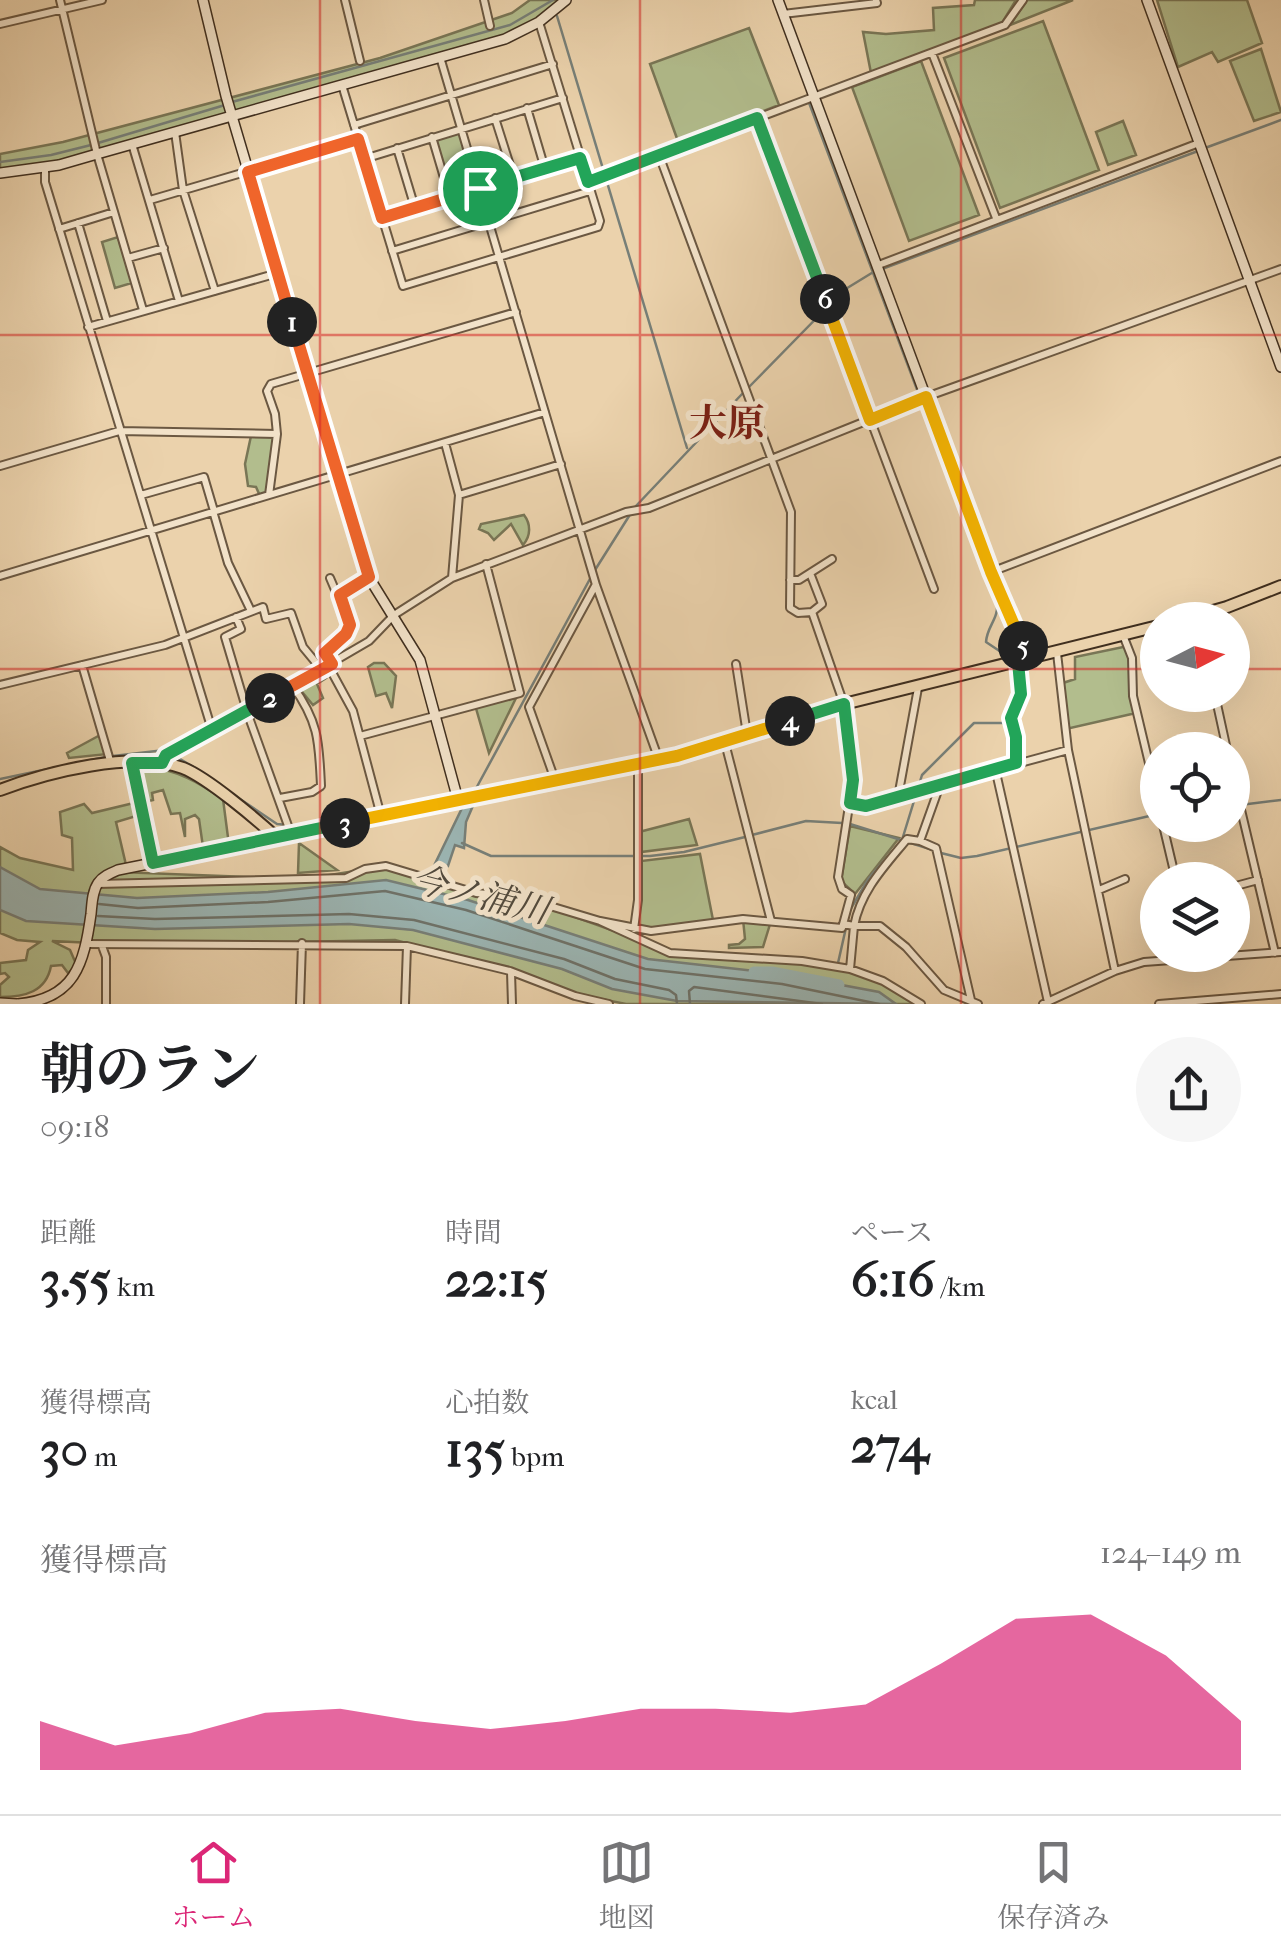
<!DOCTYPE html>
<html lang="ja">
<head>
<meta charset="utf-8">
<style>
	:root { --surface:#fff; --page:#f6f6f6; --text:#202124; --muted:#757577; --line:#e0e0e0; --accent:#db2777 }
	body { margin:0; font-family:"IM FELL French Canon","Noto Serif JP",serif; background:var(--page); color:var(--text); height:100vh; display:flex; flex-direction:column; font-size:38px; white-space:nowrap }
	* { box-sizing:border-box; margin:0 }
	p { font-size:32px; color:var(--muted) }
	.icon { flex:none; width:55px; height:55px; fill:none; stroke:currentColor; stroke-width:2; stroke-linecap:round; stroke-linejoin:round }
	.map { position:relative; height:1004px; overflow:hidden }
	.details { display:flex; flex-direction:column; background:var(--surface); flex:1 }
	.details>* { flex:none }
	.needle { width:65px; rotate:84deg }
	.buttons { position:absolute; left:1140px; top:602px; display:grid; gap:20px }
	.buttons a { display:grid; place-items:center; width:110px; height:110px; border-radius:50%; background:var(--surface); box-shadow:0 10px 40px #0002; font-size:50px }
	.pin { position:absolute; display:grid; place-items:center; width:85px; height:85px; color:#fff; margin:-42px; border:5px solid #fff; border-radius:50%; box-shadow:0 2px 10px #0007 }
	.km { position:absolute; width:50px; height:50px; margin:-25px; border-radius:50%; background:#222; color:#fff; font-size:28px; line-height:50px; text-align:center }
	.round { display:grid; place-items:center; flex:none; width:105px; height:105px; border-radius:52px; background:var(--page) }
	.overview { display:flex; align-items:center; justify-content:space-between; height:170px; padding:0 40px }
	h1 { font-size:55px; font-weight:700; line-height:75px }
	.figures { display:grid; grid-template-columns:repeat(3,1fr); gap:15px; height:170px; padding:10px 40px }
	.figures div { display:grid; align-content:center }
	.figures b { font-size:50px; font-weight:700 }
	.figures small { font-size:28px; font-weight:400 }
	.figures p { font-size:28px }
	.chart { height:280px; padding:20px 40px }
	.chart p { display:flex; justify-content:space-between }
	.chart svg { width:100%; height:180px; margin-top:10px; fill:var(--accent); opacity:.7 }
	.menu { display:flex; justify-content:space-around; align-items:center; height:140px; border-top:2px solid var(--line); background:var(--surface); font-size:28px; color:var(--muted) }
	.menu a { display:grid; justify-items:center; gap:5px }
	.menu .current { color:var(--accent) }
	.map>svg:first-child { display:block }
	.green { fill:#b2bd8d; stroke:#797656; stroke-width:2.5 }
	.water { fill:#9bb5b3; stroke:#777f78; stroke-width:2.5 }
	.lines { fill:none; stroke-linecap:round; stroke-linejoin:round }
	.shore { stroke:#6e7269; stroke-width:2.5 }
	.stream { stroke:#777f78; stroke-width:2.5 }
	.river { stroke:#9bb5b3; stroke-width:11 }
	.street-casing { stroke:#6b5842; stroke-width:10 }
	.secondary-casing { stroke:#402f1f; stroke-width:12 }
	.primary-casing { stroke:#402f1f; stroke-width:14 }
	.street { stroke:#f2e2c9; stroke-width:6 }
	.secondary { stroke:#f2e2c9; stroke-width:9 }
	.primary { stroke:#ebd2ac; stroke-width:10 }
	.split-1-casing { stroke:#fff; stroke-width:20 }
	.split-2-casing { stroke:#fff; stroke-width:20 }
	.split-3-casing { stroke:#fff; stroke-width:20 }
	.split-4-casing { stroke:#fff; stroke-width:20 }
	.split-5-casing { stroke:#fff; stroke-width:20 }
	.split-6-casing { stroke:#fff; stroke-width:20 }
	.split-7-casing { stroke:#fff; stroke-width:20 }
	.split-1 { stroke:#f0652b; stroke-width:12 }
	.split-2 { stroke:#f0652b; stroke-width:12 }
	.split-3 { stroke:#22a559; stroke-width:12 }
	.split-4 { stroke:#f5b400; stroke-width:12 }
	.split-5 { stroke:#22a559; stroke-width:12 }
	.split-6 { stroke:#f5b400; stroke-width:12 }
	.split-7 { stroke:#22a559; stroke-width:12 }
	.grid { fill:none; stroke:#d62828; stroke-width:2.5; stroke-opacity:0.55 }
	.labels { text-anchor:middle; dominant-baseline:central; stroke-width:10; stroke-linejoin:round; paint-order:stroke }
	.water-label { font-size:35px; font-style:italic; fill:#524a3d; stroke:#f2e2c9 }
	.quarter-label { font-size:38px; font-weight:bold; fill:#7a1f14; stroke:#f2e2c9 }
</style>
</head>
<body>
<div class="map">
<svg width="1281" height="1004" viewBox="0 0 1281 1004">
	<rect width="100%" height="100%" fill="#ebd2ac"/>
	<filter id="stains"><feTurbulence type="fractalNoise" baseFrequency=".002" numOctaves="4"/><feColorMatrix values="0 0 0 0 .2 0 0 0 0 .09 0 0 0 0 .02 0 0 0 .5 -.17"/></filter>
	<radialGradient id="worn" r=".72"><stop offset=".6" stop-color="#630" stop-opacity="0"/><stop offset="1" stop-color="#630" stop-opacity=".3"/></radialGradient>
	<!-- green -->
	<path class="green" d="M 530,0 L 565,0 L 526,30 L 95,155 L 0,171 L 0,154 L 63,142 L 380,58 L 512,13 Z
		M 975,0 L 1016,0 L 1002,23 L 871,73 L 863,32 L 886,34 L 934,30 L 933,8 L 974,5 Z
		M 1027,0 L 1073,0 L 1010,25 Z
		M 1157,0 L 1247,0 L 1262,43 L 1218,62 L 1212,52 L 1178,67 Z
		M 1043,21 L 1099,170 L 1000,208 L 944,58 Z
		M 749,28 L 779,105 L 679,144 L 650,64 Z
		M 1261,49 L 1281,112 L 1254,121 L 1230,61 Z
		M 921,61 L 979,215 L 909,241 L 852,87 Z
		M 1123,121 L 1136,155 L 1108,165 L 1096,132 Z
		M 461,127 L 480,189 L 453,197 L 434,136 Z
		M 118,237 L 132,283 L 115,288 L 102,242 Z
		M 277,434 L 270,492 L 260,496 L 256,487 L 248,486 L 245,464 L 251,436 Z
		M 524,515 C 531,524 531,536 523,545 L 511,524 L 494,540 L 488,533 L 479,529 L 481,524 Z
		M 1128,646 L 1136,713 L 1066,729 L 1063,683 L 1075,679 L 1075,657 Z
		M 374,663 L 384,663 L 396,676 L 392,708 L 386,693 L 376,696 L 368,667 Z
		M 323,673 L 326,678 L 317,684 L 323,698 L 313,705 L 298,687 Z
		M 518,694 L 489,753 L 475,705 Z
		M 102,734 L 108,754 L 69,758 L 67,753 Z
		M 147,767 C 178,770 198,782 223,799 L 229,845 L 203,847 L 199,819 L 195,815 L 185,819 L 185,837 L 180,813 L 171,814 L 163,790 L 152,793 L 153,800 L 140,803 L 136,768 Z
		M 138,802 L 143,814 L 116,822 L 126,865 L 116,872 L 305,879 L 386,866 L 459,888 L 525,899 L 681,955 L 757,958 L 857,971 L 921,1004 L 626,1004 L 565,992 L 503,969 L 395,940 L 135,945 L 52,941 L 70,950 L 77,966 L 68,973 L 62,965 L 51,966 C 46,992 25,997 0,997 L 0,985 L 9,977 L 5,973 L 0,974 L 0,963 L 26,960 L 28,950 L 40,942 L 17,940 L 0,933 L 0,847 L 20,858 L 73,870 L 72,838 L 62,835 L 60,812 L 84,804 L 92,813 Z
		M 689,819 L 697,845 L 641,852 L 639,832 Z
		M 850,826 L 899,838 L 855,894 L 841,881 Z
		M 299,843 L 337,870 L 298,873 Z
		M 700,854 L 713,920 L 645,929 L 637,925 L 641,861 Z
		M 743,919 L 771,921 L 763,947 L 729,948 L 729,945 L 739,944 L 745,939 Z"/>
	<!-- water -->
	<path class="water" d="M 475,801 L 466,822 L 464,848 L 455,845 L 448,866 L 438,863 L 432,876 L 430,874 L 465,802 Z
		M 0,867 L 40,889 L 137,898 L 268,892 L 386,880 L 468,900 L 648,959 L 783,974 L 879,992 L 896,1004 L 677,1001 L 612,989 L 562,969 L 413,930 L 349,924 L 155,929 L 26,921 L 0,910 Z"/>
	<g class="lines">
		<!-- shore -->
		<path class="shore" d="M 99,904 L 138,908 L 268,902 L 385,891 L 466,910 L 645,969 L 782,984 L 879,1004
			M 98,916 L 155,919 L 349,914 L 414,920 L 564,959 L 615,979 L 669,990 L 676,995 L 677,1004
			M 690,1004 L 689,991 L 694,987 L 822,1004"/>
		<!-- stream -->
		<path class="stream" d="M 557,16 L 687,448
			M 808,100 L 997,602 C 999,619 987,626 986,642 L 1010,658
			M 232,102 L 510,25 L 553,0
			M 98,143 L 225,105
			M 1205,148 L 1281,120
			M 0,162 L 51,155 L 91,145
			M 882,269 L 1198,151
			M 749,387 L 844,290 L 875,271
			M 635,507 L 743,393
			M 595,570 L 631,513
			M 1013,704 L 1017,688
			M 113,756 L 165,750 L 195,768
			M 0,779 L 105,757
			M 473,794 L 591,577
			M 234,795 L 277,824 L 299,826 L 376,811
			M 1232,806 L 1281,800
			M 384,809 L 474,789
			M 850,824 L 933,850
			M 752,835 L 806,821 L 842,823
			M 462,843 L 491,856 L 650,856 L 684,852 L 745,837
			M 941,853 L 961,858 L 977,856 L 1158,814
			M 838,963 L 850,910 L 869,878 L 902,840 L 922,775 L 974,723 L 1005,723 L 1011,711"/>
		<!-- river -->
		<path class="river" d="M 754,972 L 772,972 L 839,985"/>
		<!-- street casing -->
		<g class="street-casing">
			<path id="street" d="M 60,0 L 97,154 L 143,310
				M 345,0 L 360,61
				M 484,0 L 490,26
				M 783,14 L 877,3 L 876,0
				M 0,24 L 102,0
				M 932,53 L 996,218
				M 440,57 L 596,585 L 659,760
				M 342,85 L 403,286 L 598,227 L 600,221 L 539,22
				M 527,108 L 545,169
				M 495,118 L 514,178
				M 757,118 L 934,589
				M 354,125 L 553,64
				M 175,132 L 183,190 L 215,291
				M 432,137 L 450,198
				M 132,144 L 179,301
				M 397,148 L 415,208
				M 364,159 L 563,98
				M 45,167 L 45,182 L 212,730
				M 588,182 L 659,155
				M 150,200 L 358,139
				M 382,218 L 580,159
				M 78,223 L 107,321
				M 59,229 L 114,212
				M 392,251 L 590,191
				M 128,258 L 164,248
				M 876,266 L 1199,143
				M 88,327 L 278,273
				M 445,443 L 459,495 L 452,578
				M 0,466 L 119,431 L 277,434 L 275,414 L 267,391 L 271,384 L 516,312
				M 141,495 L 204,477 L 214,511
				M 269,495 L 277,434
				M 459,495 L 561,464
				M 213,511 L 228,563 L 251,611
				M 991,572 L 1281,461
				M 810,573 L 822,604 L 812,612
				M 0,576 L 545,412
				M 330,578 L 350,625 L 346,634 L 325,653 L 332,664
				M 790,580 L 799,580 L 832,559
				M 339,595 L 368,578
				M 236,617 L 241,629 L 225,637 L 247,711
				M 1123,635 L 1132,658 L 1133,696 L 1158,801
				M 1057,653 L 1068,750 L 1115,971
				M 736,664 L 747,734
				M 82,665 L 111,764
				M 329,667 L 353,711 L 381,816
				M 0,685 L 165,645 L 263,607 L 266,619 L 291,613 L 303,647 L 322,670
				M 1215,695 L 1227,750
				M 360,736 L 520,693 L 486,564
				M 725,743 L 771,921
				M 163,762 L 166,755 L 249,710
				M 132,763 L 153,863
				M 1016,763 L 1016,737 L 1011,718 L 1021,694 L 1018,662
				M 995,768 L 1048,1002
				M 1232,772 L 1275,953
				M 555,780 L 529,707 L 595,586
				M 940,785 L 920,841 L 936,848 L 971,1000
				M 898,797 L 918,688
				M 280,798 L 312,792 L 321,786 C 319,742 319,722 292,685
				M 850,803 L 866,805 L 1068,750
				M 1163,825 L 1176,880
				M 291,834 L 247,712 L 369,641 L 394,615 L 452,578 L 626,512 L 649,508 L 926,397 L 1281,269
				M 920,841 L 907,839 C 885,866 861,890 854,926 L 880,926 L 906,947 L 944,990 L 978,1004
				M 97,884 L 346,878 L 365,869 L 386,866 L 476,893 L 520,897 L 600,921 L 670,953 L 802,961 L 850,969 L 883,981 L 921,1004
				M 1232,887 L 1258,880
				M 1099,890 L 1125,879
				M 600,921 L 651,931 L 743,919 L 842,928 L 851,895 L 842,889 L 838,877 L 853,780 L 848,716 L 812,612 L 798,613 L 790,608 L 791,512 L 659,155 L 1005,25 L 1023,0
				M 843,924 L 854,926 L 850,969
				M 634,929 L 638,900 L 638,763
				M 87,944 L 407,946 L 510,971 L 575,996 L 609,1004
				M 102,946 L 106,957 L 106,1004
				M 511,972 L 512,1004
				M 300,1004 L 302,943
				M 405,1004 L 407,946
				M 1043,1004 L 1115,971 L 1144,962 L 1281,952
				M 1159,1004 L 1281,994"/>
		</g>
		<!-- secondary casing -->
		<g class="secondary-casing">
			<path id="secondary" d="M 203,0 L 226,96 L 368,576 L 420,660 L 458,800
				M 778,0 L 991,572 L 1029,659
				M 1147,0 L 1281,367
				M 0,173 L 59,165 L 97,154 L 505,39 L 539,22 L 566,0
				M 0,1003 L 17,1004
				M 18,1004 C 75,999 84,964 91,914 C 92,904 92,892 98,883 C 103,876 111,873 118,870 L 277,838"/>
		</g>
		<!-- primary casing -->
		<g class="primary-casing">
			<path id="primary" d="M 1181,620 L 1227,607 L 1281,586
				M 0,790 C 47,772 134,750 183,768 C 208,778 256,819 277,838 L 691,753 L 844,704 L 1158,626"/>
		</g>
		<!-- street -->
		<use href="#street" class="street"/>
		<!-- secondary -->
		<use href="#secondary" class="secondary"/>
		<!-- primary -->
		<use href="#primary" class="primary"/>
	</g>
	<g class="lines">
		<!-- split-1 casing -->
		<g class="split-1-casing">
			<path id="split-1" d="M 292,322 L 248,172 L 358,139 L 382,218 L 480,188"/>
		</g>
		<!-- split-2 casing -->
		<g class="split-2-casing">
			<path id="split-2" d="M 270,698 L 332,664 L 325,653 L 346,634 L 350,625 L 340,595 L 369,577 L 292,322"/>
		</g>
		<!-- split-3 casing -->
		<g class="split-3-casing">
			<path id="split-3" d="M 270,698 L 166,755 L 162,763 L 132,763 L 153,863 L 345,823"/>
		</g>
		<!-- split-4 casing -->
		<g class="split-4-casing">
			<path id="split-4" d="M 345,823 L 677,756 L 790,721"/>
		</g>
		<!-- split-5 casing -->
		<g class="split-5-casing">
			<path id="split-5" d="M 790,721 L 844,704 L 853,780 L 850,803 L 866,806 L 1016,763 L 1016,737 L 1011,718 L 1021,694 L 1018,662 L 1029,659 L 1023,646"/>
		</g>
		<!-- split-6 casing -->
		<g class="split-6-casing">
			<path id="split-6" d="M 825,299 L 870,420 L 926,397 L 991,572 L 1023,646"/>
		</g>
		<!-- split-7 casing -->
		<g class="split-7-casing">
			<path id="split-7" d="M 480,188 L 580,158 L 588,182 L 757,118 L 825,299"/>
		</g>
		<!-- split-1 -->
		<use href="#split-1" class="split-1"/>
		<!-- split-2 -->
		<use href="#split-2" class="split-2"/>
		<!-- split-3 -->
		<use href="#split-3" class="split-3"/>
		<!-- split-4 -->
		<use href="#split-4" class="split-4"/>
		<!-- split-5 -->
		<use href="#split-5" class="split-5"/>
		<!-- split-6 -->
		<use href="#split-6" class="split-6"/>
		<!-- split-7 -->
		<use href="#split-7" class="split-7"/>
	</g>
	<!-- grid -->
	<path class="grid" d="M 320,0 L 320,1004M 640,0 L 640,1004M 961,0 L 961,1004M 0,335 L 1281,335M 0,669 L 1158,669M 1232,669 L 1281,669"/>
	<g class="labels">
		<!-- water labels -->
		<g class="water-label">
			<text transform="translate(480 895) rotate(14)">今ノ浦川</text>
		</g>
		<!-- quarter labels -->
		<g class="quarter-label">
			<text x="727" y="423">大原</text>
		</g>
	</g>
	<rect width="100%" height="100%" filter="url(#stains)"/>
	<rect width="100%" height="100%" fill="url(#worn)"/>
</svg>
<div class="buttons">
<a><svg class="needle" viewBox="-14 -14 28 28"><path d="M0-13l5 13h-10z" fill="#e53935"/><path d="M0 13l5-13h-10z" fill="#757577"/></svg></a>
<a><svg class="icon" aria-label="locate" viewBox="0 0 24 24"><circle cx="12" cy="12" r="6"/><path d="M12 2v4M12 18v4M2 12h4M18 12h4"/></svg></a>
<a><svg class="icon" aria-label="layers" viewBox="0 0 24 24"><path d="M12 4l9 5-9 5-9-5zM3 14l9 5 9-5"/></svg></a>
</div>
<div class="pin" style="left:480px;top:188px;background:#1e9e55"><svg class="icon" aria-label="arrive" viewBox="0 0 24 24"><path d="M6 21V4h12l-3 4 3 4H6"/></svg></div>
<b class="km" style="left:292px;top:322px">1</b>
<b class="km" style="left:270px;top:698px">2</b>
<b class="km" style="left:345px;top:823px">3</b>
<b class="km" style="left:790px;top:721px">4</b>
<b class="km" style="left:1023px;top:646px">5</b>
<b class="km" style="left:825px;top:299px">6</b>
</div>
<section class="details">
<div class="overview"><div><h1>朝のラン</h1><p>09:18</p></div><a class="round"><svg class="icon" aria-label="share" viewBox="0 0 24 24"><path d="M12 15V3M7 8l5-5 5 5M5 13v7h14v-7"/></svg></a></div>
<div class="figures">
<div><p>距離</p><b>3.55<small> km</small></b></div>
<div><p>時間</p><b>22:15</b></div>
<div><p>ペース</p><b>6:16<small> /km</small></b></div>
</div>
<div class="figures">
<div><p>獲得標高</p><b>30<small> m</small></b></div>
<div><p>心拍数</p><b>135<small> bpm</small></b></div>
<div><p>kcal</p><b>274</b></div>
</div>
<div class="chart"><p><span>獲得標高</span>124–149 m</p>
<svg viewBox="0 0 160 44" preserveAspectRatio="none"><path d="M0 44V32L10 38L20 35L30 30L40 29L50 32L60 34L70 32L80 29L90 29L100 30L110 28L120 18L130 7L140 6L150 16L160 32V44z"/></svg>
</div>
</section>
<nav class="menu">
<a class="current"><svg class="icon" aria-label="home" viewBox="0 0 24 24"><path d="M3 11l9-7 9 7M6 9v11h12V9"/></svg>ホーム</a>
<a><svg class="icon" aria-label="map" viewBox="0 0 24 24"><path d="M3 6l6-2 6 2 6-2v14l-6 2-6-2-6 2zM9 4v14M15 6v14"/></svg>地図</a>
<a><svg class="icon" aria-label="saved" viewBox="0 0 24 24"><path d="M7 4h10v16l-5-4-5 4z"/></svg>保存済み</a>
</nav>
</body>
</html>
